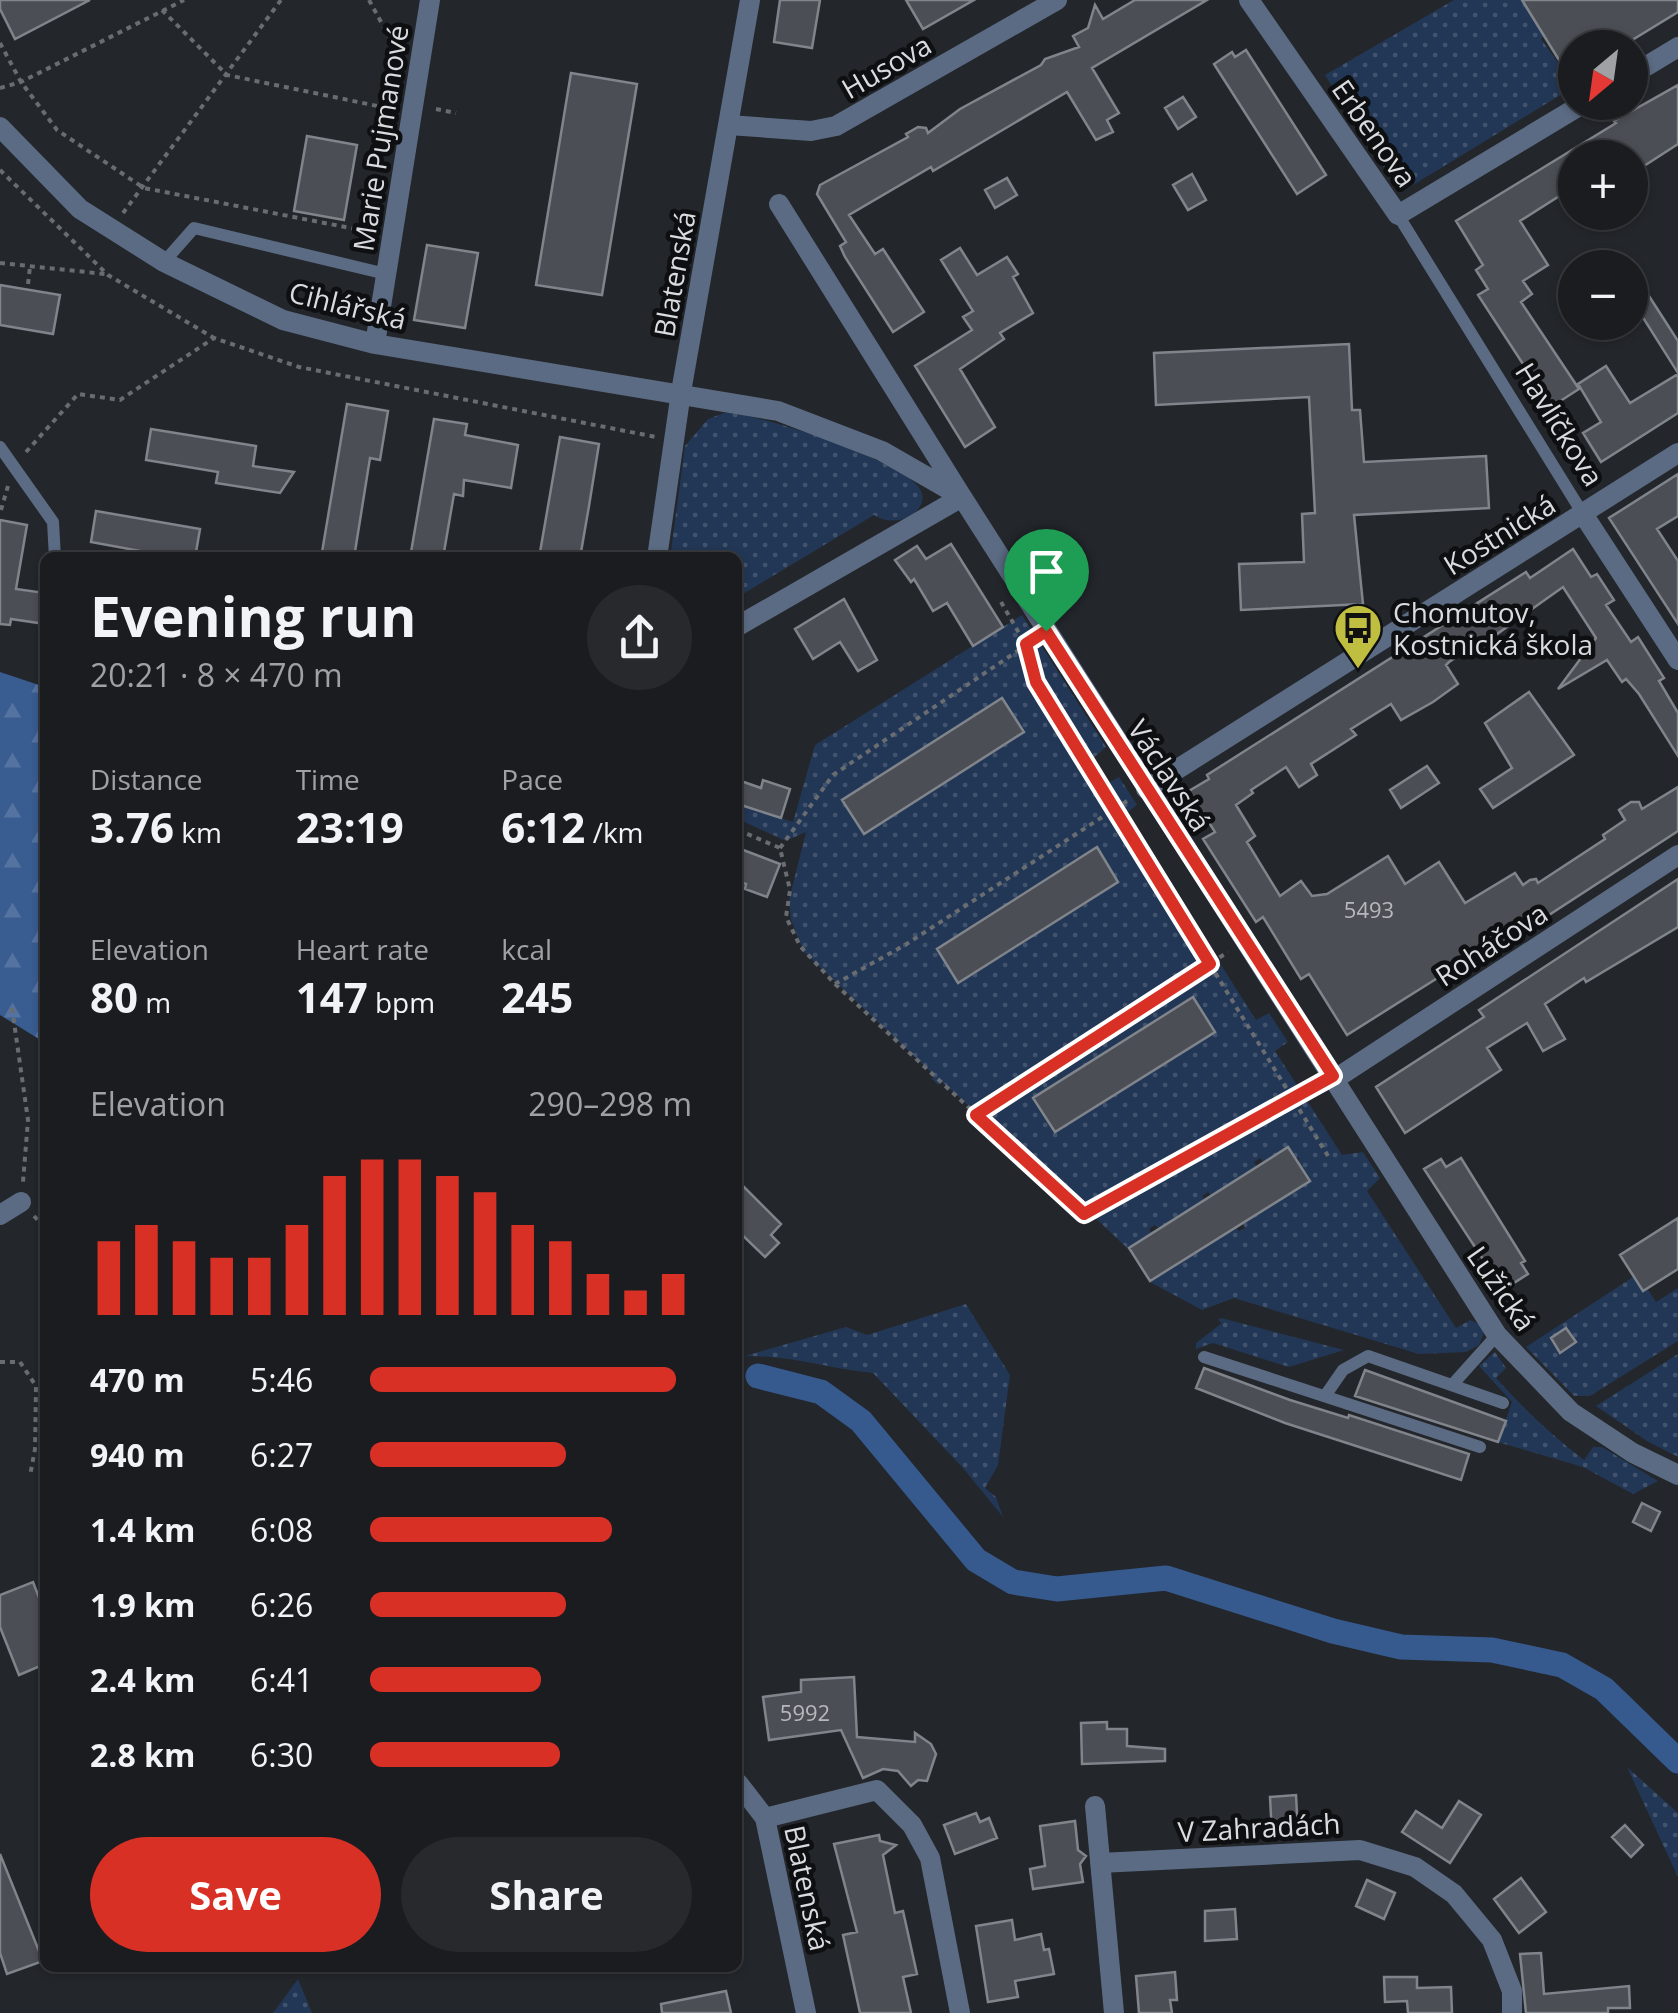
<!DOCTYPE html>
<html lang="en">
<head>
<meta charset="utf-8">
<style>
	:root { --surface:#1a1c20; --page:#27292d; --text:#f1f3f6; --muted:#9fa1a5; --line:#383a3e; --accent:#d93025 }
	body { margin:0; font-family:"Open Sans",sans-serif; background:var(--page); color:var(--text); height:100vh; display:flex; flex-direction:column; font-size:38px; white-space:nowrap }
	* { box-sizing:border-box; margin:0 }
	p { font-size:32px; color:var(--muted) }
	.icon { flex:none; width:55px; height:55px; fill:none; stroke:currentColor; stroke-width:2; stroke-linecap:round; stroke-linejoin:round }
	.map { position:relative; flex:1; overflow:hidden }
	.drawer { position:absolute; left:40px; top:552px; width:702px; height:1420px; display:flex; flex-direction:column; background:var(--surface); border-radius:15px; box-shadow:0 2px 8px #0004,0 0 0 2px var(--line) }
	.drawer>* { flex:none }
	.needle { width:65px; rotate:209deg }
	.buttons { position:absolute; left:1558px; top:30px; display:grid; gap:20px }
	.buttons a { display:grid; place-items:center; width:90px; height:90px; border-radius:50%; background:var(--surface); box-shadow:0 2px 8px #0004,0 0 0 2px var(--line); font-size:50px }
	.pin { position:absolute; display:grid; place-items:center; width:85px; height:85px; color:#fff; margin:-102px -42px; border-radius:50% 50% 50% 0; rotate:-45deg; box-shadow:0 0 10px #0007 }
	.pin .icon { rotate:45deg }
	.round { display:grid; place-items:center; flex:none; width:105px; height:105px; border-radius:52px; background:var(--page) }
	.head { display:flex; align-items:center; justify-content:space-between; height:170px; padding:0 50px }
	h1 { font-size:55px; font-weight:700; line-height:75px }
	.stats { display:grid; grid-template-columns:repeat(3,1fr); gap:15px; height:170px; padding:10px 50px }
	.stats div { display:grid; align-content:center }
	.stats b { font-size:42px; font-weight:700 }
	.stats small { font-size:28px; font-weight:400 }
	.stats p { font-size:28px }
	.chart { height:280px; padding:20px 50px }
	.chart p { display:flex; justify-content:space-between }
	.chart svg { width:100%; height:180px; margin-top:10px; stroke:var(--accent); stroke-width:6 }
	.cta { display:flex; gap:20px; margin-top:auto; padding:20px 50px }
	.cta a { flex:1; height:115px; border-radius:60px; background:var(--accent); color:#fff; font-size:40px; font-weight:700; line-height:115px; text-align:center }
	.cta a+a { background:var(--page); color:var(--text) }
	ul { padding:0 50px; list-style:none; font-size:32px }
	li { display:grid; grid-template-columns:160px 120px 1fr; align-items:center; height:75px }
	li i { height:25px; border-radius:12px; background:var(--accent) }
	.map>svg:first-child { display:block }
	.grass { fill:url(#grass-dots) }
	.forest { fill:url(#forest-firs) }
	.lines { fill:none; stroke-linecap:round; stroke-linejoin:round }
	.canal { stroke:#365a8e; stroke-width:25 }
	.building { fill:#4b4e54; stroke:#80848b; stroke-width:2.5 }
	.path { stroke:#696c71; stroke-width:4; stroke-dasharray:5 5; stroke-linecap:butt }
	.service { stroke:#5b6b83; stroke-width:12 }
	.minor { stroke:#5b6b83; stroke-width:20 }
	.tertiary { stroke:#5b6b83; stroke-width:20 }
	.route-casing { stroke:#fff; stroke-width:20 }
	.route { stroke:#d93025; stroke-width:12 }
	.labels { text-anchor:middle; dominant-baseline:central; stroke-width:9; stroke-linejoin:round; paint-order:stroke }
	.number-label { font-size:22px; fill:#b6b8bc }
	.street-label { font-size:28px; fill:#d9dbdf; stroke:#0d0f11 }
	.poi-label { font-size:28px; fill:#d9dbdf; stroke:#0d0f11; text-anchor:start }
</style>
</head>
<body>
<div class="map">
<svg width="1678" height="2013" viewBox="0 0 1678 2013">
	<defs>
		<pattern id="grass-dots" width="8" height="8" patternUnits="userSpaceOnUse" patternTransform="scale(2.5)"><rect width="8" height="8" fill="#223756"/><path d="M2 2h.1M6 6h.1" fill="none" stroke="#42536e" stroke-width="1.8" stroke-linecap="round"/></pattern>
		<pattern id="forest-firs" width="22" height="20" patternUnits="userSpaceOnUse" patternTransform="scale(2.5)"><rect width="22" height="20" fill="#395c91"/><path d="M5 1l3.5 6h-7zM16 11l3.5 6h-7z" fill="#5573a0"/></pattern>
	</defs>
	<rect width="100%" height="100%" fill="#23262b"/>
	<!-- grass -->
	<path class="grass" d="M 1454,0 L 1522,0 L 1544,36 L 1541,39 L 1575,86 L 1400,193 L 1325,75 Z
		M 724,413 C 757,412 897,460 917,485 C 937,507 898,532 874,515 L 738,597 L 738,558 L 670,558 L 685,446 L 708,419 Z
		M 1022,615 L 1106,747 L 1091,760 L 1107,784 L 1119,777 L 1137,805 L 1125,814 L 1256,1020 L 1269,1013 L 1288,1042 L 1275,1051 L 1342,1155 L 1363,1152 L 1380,1178 L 1367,1191 L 1456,1328 L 1470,1320 L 1479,1324 L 1484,1332 L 1479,1345 L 1466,1352 L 1419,1354 L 1234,1298 L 1202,1310 L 1150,1282 L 1236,1228 L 1239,1231 L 1245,1228 L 1243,1224 L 1309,1182 L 1299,1164 L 1299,1158 L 1264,1163 L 1260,1158 L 1254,1162 L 1257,1167 L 1212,1196 L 1208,1192 L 1202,1196 L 1205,1200 L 1159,1229 L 1155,1225 L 1149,1229 L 1152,1234 L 1128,1249 L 1088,1211 L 1084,1214 L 1077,1208 L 1080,1204 L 1055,1183 L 1052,1185 L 1045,1179 L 1048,1175 L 942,1082 L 938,1085 L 932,1079 L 934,1075 L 804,952 L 791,920 L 789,900 L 806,832 L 786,841 L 738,819 L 738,804 L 793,822 L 815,745 Z
		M 1633,1277 L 1642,1290 L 1647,1288 L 1656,1302 L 1678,1288 L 1678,1341 L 1590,1396 L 1574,1396 L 1526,1347 Z
		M 966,1304 L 1010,1375 L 998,1465 L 985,1488 L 996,1497 L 1003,1517 L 963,1468 L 873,1373 C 830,1369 789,1355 745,1356 L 846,1327 L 867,1335 Z
		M 1221,1318 L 1344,1350 L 1289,1367 L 1213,1343 L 1196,1349 L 1196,1343 L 1222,1323 L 1218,1320 Z
		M 1495,1352 L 1506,1368 L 1496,1378 C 1523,1408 1551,1435 1584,1460 L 1593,1447 L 1602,1447 L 1658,1481 L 1633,1494 L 1583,1467 L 1498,1442 L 1512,1402 L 1479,1366 Z
		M 1678,1354 L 1678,1457 L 1647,1441 L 1596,1406 Z
		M 1627,1767 L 1678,1813 L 1678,1877 Z
		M 298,1979 L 312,2013 L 273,2013 Z"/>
	<!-- forest -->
	<path class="forest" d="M 0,672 L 45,687 L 45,1140 L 41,1127 L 39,1039 L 0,1015 Z"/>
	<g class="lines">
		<!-- canal -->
		<path class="canal" d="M 758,1376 L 821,1392 L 861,1421 L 976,1560 L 1013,1582 L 1057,1589 L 1166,1578 L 1333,1631 L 1401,1647 L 1492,1650 L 1562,1665 L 1604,1689 L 1678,1761"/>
	</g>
	<!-- building -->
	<path class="building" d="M 0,0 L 90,0 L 15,39 L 0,9 Z
		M 780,0 L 820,0 L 812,48 L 774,42 Z
		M 906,0 L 974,0 L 923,29 Z
		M 1135,0 L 1207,0 L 1092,68 L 1119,113 L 1107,120 L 1113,132 L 1096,140 L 1067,92 L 933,171 L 931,167 L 849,215 L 875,254 L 883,249 L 924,312 L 893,332 L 845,257 L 840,246 L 846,242 L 817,194 L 820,185 L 908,137 L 906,134 L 918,127 L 926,128 L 928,133 L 960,109 L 1041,65 L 1045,59 L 1079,47 L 1073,36 L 1088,28 L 1095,5 L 1103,19 Z
		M 1522,0 L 1678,0 L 1678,12 L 1619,48 L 1575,48 L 1575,86 Z
		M 1246,50 L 1326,175 L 1297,194 L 1214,64 L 1232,52 L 1235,57 Z
		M 571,73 L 637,84 L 602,295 L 536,285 Z
		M 1678,85 L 1678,144 L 1630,175 L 1630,158 L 1575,158 L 1575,186 L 1520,221 L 1548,265 L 1523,281 L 1532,294 L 1521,302 L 1579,389 L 1551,407 L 1478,295 L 1488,289 L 1476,270 L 1483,265 L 1456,221 L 1616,123 L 1614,121 Z
		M 1183,97 L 1196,117 L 1178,129 L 1165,108 Z
		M 307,136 L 357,145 L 344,220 L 294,211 Z
		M 1192,174 L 1206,200 L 1188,210 L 1173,185 Z
		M 1007,178 L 1017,195 L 995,208 L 985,190 Z
		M 427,245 L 478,253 L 465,328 L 414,320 Z
		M 960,248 L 977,275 L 1007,257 L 1018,274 L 1013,277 L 1033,313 L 1000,333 L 1004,339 L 960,369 L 995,427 L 965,447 L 915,366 L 972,330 L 963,317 L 973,311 L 941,260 Z
		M 0,285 L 60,295 L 53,334 L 0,325 Z
		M 1649,296 L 1678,341 L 1678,373 L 1635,305 Z
		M 1349,344 L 1352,410 L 1360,410 L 1364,462 L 1486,456 L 1489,508 L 1354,515 L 1363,604 L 1241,610 L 1239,564 L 1304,562 L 1302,514 L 1315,513 L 1309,397 L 1156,405 L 1154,353 Z
		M 1606,366 L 1630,403 L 1678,374 L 1678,413 L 1601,462 L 1583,433 L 1601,422 L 1578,384 Z
		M 347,404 L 388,411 L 380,460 L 370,458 L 354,558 L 321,558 Z
		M 434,419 L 467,424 L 465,435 L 518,445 L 511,488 L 464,480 L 463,496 L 454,494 L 443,558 L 410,558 Z
		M 151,429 L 256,446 L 253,466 L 294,472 L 280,493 L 216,483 L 218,472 L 146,460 Z
		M 560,437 L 599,444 L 589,506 L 580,558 L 539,558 Z
		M 1678,474 L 1678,516 L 1657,529 L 1678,561 L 1678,624 L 1609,518 Z
		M 96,511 L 200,529 L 195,558 L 162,558 L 162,555 L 91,542 Z
		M 0,520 L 27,525 L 16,589 L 45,593 L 45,624 L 11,619 L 10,625 L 0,624 Z
		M 951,544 L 1003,627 L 973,646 L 947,603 L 933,611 L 914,579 L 911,582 L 895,560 L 917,546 L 926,559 Z
		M 1573,549 L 1591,577 L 1597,574 L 1614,600 L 1606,605 L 1631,642 L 1638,637 L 1664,678 L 1659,681 L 1678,713 L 1678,756 L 1639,694 L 1626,679 L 1622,682 L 1607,660 L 1558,689 L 1596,638 L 1563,587 L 1490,639 L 1488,637 L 1449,662 L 1446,665 L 1458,684 L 1433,702 L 1401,720 L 1391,704 L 1351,729 L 1356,735 L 1311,764 L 1317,775 L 1299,787 L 1286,767 L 1251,790 L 1253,793 L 1236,805 L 1255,836 L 1247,842 L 1280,896 L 1301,881 L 1312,896 L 1327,894 L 1388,856 L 1405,884 L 1439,862 L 1465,903 L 1515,873 L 1523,885 L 1530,880 L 1536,879 L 1538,883 L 1605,839 L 1603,835 L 1625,820 L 1619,810 L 1631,802 L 1639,802 L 1642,809 L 1678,787 L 1678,831 L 1495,950 L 1492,945 L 1473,957 L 1470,951 L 1447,972 L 1347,1035 L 1309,974 L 1301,979 L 1263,917 L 1256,922 L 1203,839 L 1215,832 L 1189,791 L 1209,779 L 1207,775 L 1526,572 L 1530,578 Z
		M 844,599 L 877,660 L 858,671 L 840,642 L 813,659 L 795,629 Z
		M 1529,692 L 1574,755 L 1493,808 L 1480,789 L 1512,768 L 1485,723 Z
		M 1002,698 L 1024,732 L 864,834 L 842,800 Z
		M 1427,766 L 1439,783 L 1401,808 L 1390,790 Z
		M 738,780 L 761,788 L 763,780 L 790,789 L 781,818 L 738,804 Z
		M 1097,847 L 1118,882 L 958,983 L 937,949 Z
		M 738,848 L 780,864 L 767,897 L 745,889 L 746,884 L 738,881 Z
		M 1678,879 L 1678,927 L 1586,982 L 1584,978 L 1545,1004 L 1565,1039 L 1543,1051 L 1527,1023 L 1487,1048 L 1501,1070 L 1405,1133 L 1376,1087 L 1484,1017 L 1479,1010 Z
		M 1193,997 L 1215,1032 L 1055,1132 L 1033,1098 Z
		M 1288,1147 L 1310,1181 L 1150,1281 L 1129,1248 Z
		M 1461,1158 L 1525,1261 L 1521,1263 L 1528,1274 L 1503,1290 L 1424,1169 L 1441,1159 L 1446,1167 Z
		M 738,1181 L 781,1224 L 771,1235 L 779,1243 L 765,1257 L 738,1231 Z
		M 1678,1218 L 1678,1269 L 1643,1291 L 1620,1255 Z
		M 1566,1328 L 1576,1342 L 1560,1353 L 1551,1338 Z
		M 1204,1368 L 1290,1400 L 1348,1418 L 1349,1415 L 1469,1454 L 1461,1480 L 1285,1423 L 1196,1388 Z
		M 1365,1370 L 1506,1421 L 1498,1442 L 1355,1396 Z
		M 1642,1503 L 1660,1512 L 1651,1531 L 1633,1522 Z
		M 33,1582 L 45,1613 L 45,1664 L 19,1675 L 0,1627 L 0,1595 Z
		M 854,1677 L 857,1737 L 915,1742 L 915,1733 L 931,1744 L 936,1754 L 927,1781 L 918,1780 L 911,1786 L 898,1771 L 883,1769 L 863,1778 L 841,1730 L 769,1740 L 763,1697 L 801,1692 L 801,1680 Z
		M 1107,1722 L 1107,1729 L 1127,1729 L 1127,1746 L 1165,1749 L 1165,1761 L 1082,1764 L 1081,1723 Z
		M 1296,1795 L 1298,1833 L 1272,1835 L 1270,1797 Z
		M 1459,1801 L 1481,1815 L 1450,1863 L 1402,1832 L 1416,1811 L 1442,1828 Z
		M 976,1813 L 980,1822 L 989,1818 L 997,1838 L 955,1854 L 944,1825 Z
		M 1075,1821 L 1078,1850 L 1086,1856 L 1080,1864 L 1083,1882 L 1033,1889 L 1030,1869 L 1045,1866 L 1040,1826 Z
		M 1625,1825 L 1643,1845 L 1631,1857 L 1612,1837 Z
		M 879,1835 L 880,1841 L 896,1845 L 883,1855 L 895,1913 L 903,1911 L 917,1974 L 903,1977 L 911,2013 L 860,2013 L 843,1935 L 857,1932 L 834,1844 Z
		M 0,1854 L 43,1961 L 7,1974 L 0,1953 Z
		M 1521,1878 L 1546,1912 L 1519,1933 L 1494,1899 Z
		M 1367,1880 L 1395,1893 L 1384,1919 L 1356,1906 Z
		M 1235,1909 L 1237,1939 L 1205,1941 L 1205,1911 Z
		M 1012,1920 L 1015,1940 L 1041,1934 L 1044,1950 L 1049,1949 L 1054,1974 L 1015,1981 L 1018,1997 L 988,2002 L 976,1926 Z
		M 1541,1953 L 1544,1994 L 1629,1986 L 1630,2008 L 1608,2008 L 1608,2013 L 1526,2013 L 1520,1954 Z
		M 1175,1972 L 1177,2000 L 1170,2000 L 1172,2013 L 1139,2013 L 1136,1976 Z
		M 1384,1977 L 1417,1977 L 1417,1988 L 1451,1987 L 1452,2013 L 1408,2013 L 1407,2001 L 1385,2002 Z
		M 726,1991 L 731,2013 L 662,2013 L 661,2004 Z"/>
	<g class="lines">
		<!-- path -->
		<path class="path" d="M 369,0 L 398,53
			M 162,10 L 227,75 L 392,109
			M 0,43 L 21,82 L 57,130 L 144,188 L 371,232
			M 0,88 L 21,82 L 184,0
			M 436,109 L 456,113
			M 0,170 L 108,275 L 214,338
			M 123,213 L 281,0
			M 0,263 L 105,274
			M 28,284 L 30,267
			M 26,452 L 78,394 L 120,400 L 214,338 L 299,367 L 656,437
			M 1,510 L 8,486
			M 1001,602 L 1026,645 L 1036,682 L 1328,1156
			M 738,830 L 780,848 L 790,890 L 786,917 L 800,946 L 835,984 L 905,945 L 1127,801
			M 780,848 L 833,775 L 1028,644
			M 835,984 L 1084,1214 L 1313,1088
			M 12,1008 L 28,1120 L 23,1182
			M 976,1115 L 1228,952
			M 34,1216 L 45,1228
			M 0,1362 L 20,1362 L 36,1386 L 35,1449 L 30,1476"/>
		<!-- service -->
		<path class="service" d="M 1398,215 L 1583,514
			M 164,262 L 194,228 L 386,274
			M 0,447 L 53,522 L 55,558
			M 1204,1357 L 1480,1447
			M 1453,1384 L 1497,1335
			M 1325,1396 L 1343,1370 L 1368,1356 L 1503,1403"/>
		<!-- minor -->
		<path class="minor" d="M 1249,0 L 1398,215 L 1586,102
			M 1630,76 L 1678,47
			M 729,125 L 811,131 L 836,126 L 1057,0
			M 0,127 L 80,209 L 164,262 L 283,320 L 375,344 L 778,411 L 882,451 L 962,497 L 1497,1335 L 1571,1412 L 1633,1453 L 1678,1475
			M 375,344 L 430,0
			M 1583,514 L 1678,660
			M 738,626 L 962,497 L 779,204
			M 1146,789 L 1678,453
			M 1335,1079 L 1678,855
			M 0,1215 L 21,1202
			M 1095,1806 L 1114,2013
			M 765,1818 L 877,1790 L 912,1825 L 930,1858 L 960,2013
			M 1100,1863 L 1360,1850 L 1415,1867 L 1454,1894 L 1492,1940 L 1512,1991 L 1512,2013"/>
		<!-- tertiary -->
		<path class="tertiary" d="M 657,558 L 681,392 L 750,0
			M 738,1783 L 765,1818 L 806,2013"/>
	</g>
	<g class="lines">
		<!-- route casing -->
		<g class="route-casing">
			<path id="route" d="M 1046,631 L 1333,1076 L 1084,1214 L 976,1115 L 1210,964 L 1036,682 L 1026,644 Z"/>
		</g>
		<!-- route -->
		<use href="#route" class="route"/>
	</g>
	<!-- icons -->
	<defs>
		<g id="bus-pin" transform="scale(2.5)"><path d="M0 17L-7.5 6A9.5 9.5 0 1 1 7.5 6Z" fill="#c0be40" stroke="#0d0f11"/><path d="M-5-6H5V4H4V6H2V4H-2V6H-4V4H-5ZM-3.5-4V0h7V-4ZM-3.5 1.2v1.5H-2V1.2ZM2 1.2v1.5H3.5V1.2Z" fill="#111"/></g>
	</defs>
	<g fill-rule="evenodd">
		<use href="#bus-pin" x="1358" y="628"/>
	</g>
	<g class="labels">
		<!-- number labels -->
		<g class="number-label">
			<text x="1369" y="909">5493</text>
			<text x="805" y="1712">5992</text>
		</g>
		<!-- street labels -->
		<g class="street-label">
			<text transform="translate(886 66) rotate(-30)">Husova</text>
			<text transform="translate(1375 133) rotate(55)">Erbenova</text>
			<text transform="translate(380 138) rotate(-81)">Marie Pujmanové</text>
			<text transform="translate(674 274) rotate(-80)">Blatenská</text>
			<text transform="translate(348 305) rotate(14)">Cihlářská</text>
			<text transform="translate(1560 424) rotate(58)">Havlíčkova</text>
			<text transform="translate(1499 534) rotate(-32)">Kostnická</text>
			<text transform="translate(1170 775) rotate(57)">Václavská</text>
			<text transform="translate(1491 944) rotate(-33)">Roháčova</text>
			<text transform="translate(1502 1288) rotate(55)">Lužická</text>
			<text transform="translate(1259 1827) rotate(-3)">V Zahradách</text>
			<text transform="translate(808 1888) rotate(78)">Blatenská</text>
		</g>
		<!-- poi labels -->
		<g class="poi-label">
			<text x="1393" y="612">Chomutov,<tspan x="1393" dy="32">Kostnická škola</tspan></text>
		</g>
	</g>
</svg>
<div class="buttons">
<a><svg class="needle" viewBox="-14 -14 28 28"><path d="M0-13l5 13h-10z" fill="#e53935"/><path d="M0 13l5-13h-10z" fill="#9fa1a5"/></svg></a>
<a>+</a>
<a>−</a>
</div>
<div class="pin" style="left:1046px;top:631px;background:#1e9e55"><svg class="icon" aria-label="arrive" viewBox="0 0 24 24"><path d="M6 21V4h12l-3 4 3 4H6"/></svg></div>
<section class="drawer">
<div class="head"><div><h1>Evening run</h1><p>20:21 · 8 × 470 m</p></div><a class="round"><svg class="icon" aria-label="share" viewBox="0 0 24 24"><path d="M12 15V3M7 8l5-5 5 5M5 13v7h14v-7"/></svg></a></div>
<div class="stats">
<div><p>Distance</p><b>3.76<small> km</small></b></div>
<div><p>Time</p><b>23:19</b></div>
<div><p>Pace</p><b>6:12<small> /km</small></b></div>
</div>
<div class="stats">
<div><p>Elevation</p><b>80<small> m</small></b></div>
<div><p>Heart rate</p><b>147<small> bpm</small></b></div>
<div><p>kcal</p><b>245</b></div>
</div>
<div class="chart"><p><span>Elevation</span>290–298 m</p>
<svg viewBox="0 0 160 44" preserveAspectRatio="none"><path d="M5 44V26M15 44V22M25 44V26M35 44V30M45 44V30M55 44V22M65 44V10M75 44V6M85 44V6M95 44V10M105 44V14M115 44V22M125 44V26M135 44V34M145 44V38M155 44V34"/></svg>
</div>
<ul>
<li><b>470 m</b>5:46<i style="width:95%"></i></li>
<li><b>940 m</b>6:27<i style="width:61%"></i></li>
<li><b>1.4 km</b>6:08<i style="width:75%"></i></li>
<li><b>1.9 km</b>6:26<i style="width:61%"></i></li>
<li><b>2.4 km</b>6:41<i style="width:53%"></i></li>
<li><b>2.8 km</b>6:30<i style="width:59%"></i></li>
</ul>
<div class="cta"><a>Save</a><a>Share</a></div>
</section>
</div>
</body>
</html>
